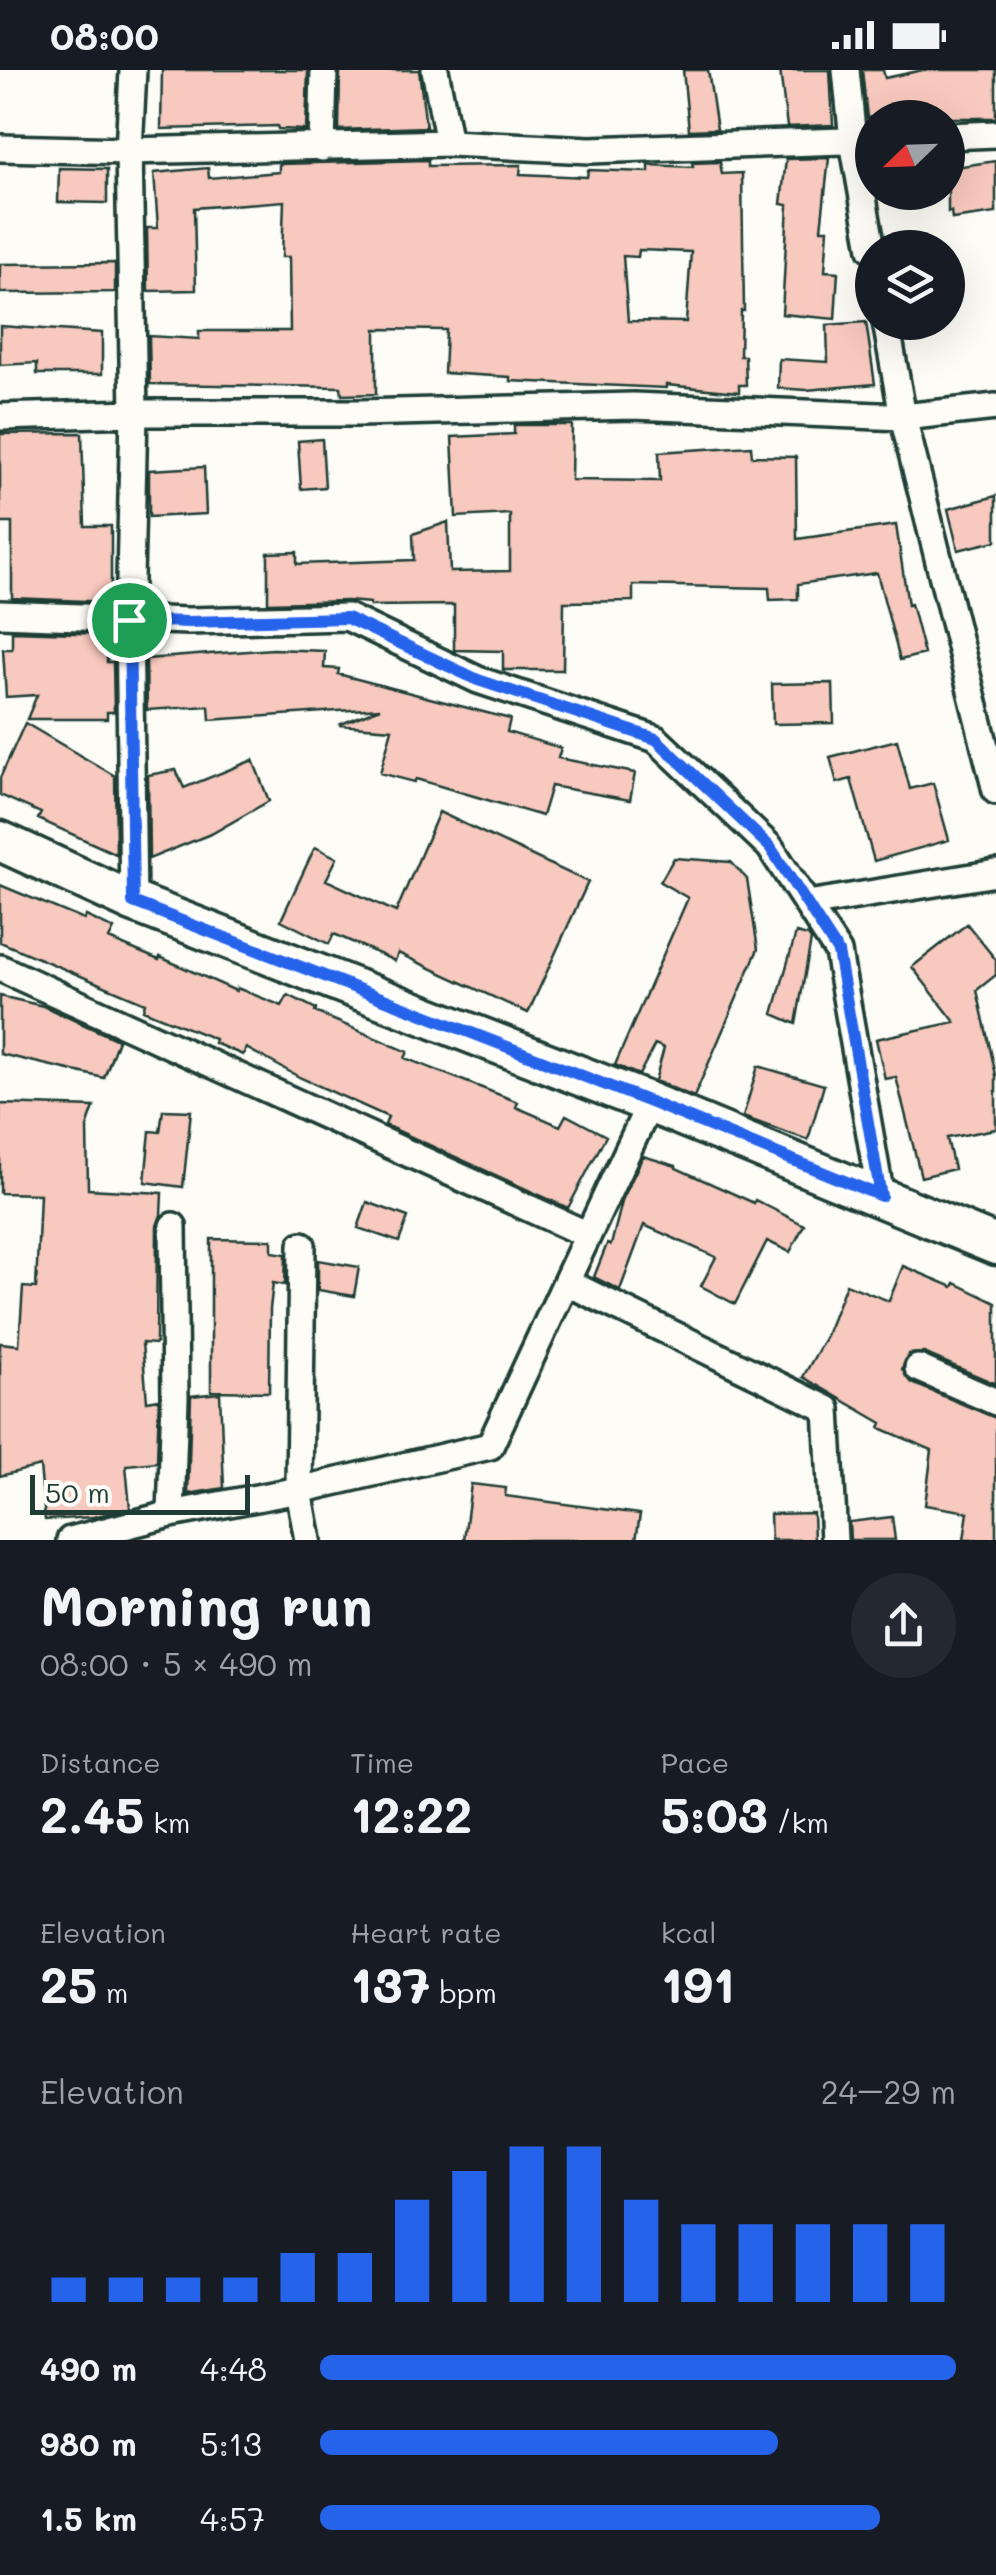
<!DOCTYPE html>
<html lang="en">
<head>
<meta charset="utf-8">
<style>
	:root { --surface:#171b24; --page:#242831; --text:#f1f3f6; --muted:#9ea1a6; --accent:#2563eb }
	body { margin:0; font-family:Mali,sans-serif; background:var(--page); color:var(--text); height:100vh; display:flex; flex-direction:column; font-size:38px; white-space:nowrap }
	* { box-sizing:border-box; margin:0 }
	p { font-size:32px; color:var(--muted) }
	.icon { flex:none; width:55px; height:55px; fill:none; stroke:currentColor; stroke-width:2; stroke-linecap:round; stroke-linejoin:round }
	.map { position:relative; height:1470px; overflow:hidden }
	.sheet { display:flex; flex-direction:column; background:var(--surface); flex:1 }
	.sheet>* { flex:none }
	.needle { width:65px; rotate:247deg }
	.tools { position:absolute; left:855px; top:30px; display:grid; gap:20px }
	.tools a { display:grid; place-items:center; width:110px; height:110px; border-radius:50%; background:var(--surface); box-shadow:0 10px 40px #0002; font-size:50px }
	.scale { position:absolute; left:30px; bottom:25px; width:220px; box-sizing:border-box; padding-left:10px; border:5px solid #1f3d34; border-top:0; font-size:28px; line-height:35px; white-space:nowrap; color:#1f3d34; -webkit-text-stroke:8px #fdfcf7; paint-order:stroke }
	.pin { position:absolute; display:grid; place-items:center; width:85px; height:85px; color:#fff; margin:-42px; border:5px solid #fff; border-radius:50%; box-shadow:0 2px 10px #0007 }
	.round { display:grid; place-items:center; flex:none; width:105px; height:105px; border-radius:52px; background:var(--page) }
	.head { display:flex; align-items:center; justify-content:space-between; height:170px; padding:0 40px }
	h1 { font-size:55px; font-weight:700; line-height:75px }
	.metrics { display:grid; grid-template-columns:repeat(3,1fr); gap:15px; height:170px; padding:10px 40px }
	.metrics div { display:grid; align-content:center }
	.metrics b { font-size:50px; font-weight:700 }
	.metrics small { font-size:28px; font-weight:400 }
	.metrics p { font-size:28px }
	.chart { height:280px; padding:20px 40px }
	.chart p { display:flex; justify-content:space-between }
	.chart svg { width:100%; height:180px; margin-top:10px; stroke:var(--accent); stroke-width:6 }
	ul { padding:0 40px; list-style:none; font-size:32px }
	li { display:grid; grid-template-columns:160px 120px 1fr; align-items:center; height:75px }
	li i { height:25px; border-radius:12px; background:var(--accent) }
	.status { display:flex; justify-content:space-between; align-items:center; height:70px; padding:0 50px; background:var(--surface); direction:ltr }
	.status svg { height:28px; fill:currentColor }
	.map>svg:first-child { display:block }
	.building { fill:#f8c9be; stroke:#1f3d34; stroke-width:2.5; fill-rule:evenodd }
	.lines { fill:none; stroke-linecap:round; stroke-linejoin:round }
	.minor-casing { stroke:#1f3d34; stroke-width:32 }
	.primary-casing { stroke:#1f3d34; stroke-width:45 }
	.minor { stroke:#fdfcf7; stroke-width:25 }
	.primary { stroke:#fdfcf7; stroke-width:38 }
	.route-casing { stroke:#fff; stroke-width:20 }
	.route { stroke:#2563eb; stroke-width:12 }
</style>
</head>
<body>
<div class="status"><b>08:00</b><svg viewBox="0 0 49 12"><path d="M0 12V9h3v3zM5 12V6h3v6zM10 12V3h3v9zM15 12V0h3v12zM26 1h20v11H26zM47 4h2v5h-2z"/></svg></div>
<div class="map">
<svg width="996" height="1470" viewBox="0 0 996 1470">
	<rect width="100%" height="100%" fill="#fdfcf7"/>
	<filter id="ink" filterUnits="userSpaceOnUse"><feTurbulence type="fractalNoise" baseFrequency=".01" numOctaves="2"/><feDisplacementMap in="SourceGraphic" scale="20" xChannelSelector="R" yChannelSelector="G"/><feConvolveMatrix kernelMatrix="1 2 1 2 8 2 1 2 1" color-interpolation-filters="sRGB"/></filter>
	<g filter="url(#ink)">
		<!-- building -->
		<path class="building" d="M 162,0 L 308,0 L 306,60 L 278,59 L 277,56 L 161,59 Z
			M 340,0 L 419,0 L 426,57 L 339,60 Z
			M 683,0 L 708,0 L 717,59 L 689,60 Z
			M 780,0 L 830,0 L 833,55 L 787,57 Z
			M 862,0 L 883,0 L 885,8 L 923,0 L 996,0 L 996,48 L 911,48 L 909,40 L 867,48 Z
			M 829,88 L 821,159 L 828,159 L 825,201 L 838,202 L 835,249 L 782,244 L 788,135 L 781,134 L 786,89 Z
			M 428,90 L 428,96 L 521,95 L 520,104 L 587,107 L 588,100 L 649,102 L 649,95 L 693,97 L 692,93 L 720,92 L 722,104 L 742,103 L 744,241 L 741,241 L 740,286 L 745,286 L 746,315 L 739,315 L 739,322 L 666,315 L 666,318 L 510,311 L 510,307 L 444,303 L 446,260 L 376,259 L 376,324 L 342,325 L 341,317 L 150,314 L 149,266 L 199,269 L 199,261 L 290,261 L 289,187 L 282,187 L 284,131 L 194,138 L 196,220 L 148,221 L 147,158 L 158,158 L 154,103 L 208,98 L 209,108 L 279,102 L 279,94 ZM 639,180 L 691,182 L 686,252 L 628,251 L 623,186 L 638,187 Z
			M 996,91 L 996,143 L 952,149 L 951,141 L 948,142 L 948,98 Z
			M 59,98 L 107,99 L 107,133 L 58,132 Z
			M 115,193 L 115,222 L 0,223 L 0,194 Z
			M 866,252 L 875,314 L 806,320 L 778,318 L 779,289 L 828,292 L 827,255 Z
			M 0,256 L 102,263 L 102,304 L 37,304 L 37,293 L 0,295 Z
			M 514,355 L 572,355 L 571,410 L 660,411 L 659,382 L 751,376 L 752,386 L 796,387 L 797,469 L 896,455 L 908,535 L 911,534 L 924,584 L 900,590 L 877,503 L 798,514 L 798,529 L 770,530 L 769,518 L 633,515 L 633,531 L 564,532 L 563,600 L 503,600 L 503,581 L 454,580 L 454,535 L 370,536 L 370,533 L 347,531 L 268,533 L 268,483 L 297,482 L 297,494 L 414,490 L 413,464 L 448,452 L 450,502 L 510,501 L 510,444 L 456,447 L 452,367 L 514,364 Z
			M 82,363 L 85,456 L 111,456 L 111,532 L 12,528 L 12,453 L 0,453 L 0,364 Z
			M 322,369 L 325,417 L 301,419 L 298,371 Z
			M 204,397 L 206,444 L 149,447 L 149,400 Z
			M 996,426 L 996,471 L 958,480 L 948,439 Z
			M 12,561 L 107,564 L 107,592 L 113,592 L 114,642 L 107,642 L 107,649 L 27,649 L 37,625 L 6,627 L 3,579 L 12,579 Z
			M 273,579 L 325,581 L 324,598 L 339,599 L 338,604 L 510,649 L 507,662 L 561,678 L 558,688 L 635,703 L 630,730 L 551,716 L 542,746 L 416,709 L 414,712 L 380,703 L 392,659 L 339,655 L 380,638 L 210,650 L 209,636 L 147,640 L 146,589 Z
			M 833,613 L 834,653 L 773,654 L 772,614 Z
			M 25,653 L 115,706 L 116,784 L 38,749 L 41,743 L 0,725 L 0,708 Z
			M 897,670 L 910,719 L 933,713 L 949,770 L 874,791 L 851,709 L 837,713 L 830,687 Z
			M 253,690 L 269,731 L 213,763 L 149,789 L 148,705 L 176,700 L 184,718 Z
			M 439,742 L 588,812 L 528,943 L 398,883 L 395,891 L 334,864 L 329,874 L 281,850 L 315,777 L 337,788 L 326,810 L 396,842 Z
			M 674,788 L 731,792 L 747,809 L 758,879 L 694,1027 L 655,1011 L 664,978 L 655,974 L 639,1005 L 615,995 L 688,828 L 660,812 Z
			M 0,815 L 84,850 L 86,846 L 114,859 L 109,869 L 159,890 L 160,887 L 236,921 L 237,918 L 282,936 L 288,925 L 316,939 L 315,942 L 408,982 L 405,988 L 518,1032 L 516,1037 L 560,1056 L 566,1045 L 606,1066 L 568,1138 L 385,1055 L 388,1047 L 301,1008 L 246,978 L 243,985 L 214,973 L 215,969 L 143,940 L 145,933 L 0,872 Z
			M 967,854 L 996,890 L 996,905 L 977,920 L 996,1005 L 996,1059 L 947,1068 L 954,1099 L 921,1107 L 896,1007 L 885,1009 L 876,969 L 955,952 L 912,897 Z
			M 796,863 L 808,866 L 811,870 L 796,954 L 773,944 Z
			M 0,926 L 43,936 L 118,970 L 104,1008 L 0,984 Z
			M 758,996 L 824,1015 L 808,1070 L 743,1047 Z
			M 0,1034 L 94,1037 L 87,1057 L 88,1119 L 162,1123 L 161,1145 L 157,1156 L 156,1274 L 142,1273 L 147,1331 L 159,1329 L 157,1392 L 126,1395 L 130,1438 L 93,1447 L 45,1450 L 40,1396 L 0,1406 L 0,1273 L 19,1275 L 23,1217 L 36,1218 L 40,1124 L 0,1123 Z
			M 163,1040 L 191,1041 L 183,1117 L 145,1112 L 150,1061 L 160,1062 Z
			M 643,1086 L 676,1096 L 676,1098 L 754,1133 L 755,1130 L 804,1155 L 790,1182 L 767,1171 L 735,1234 L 701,1216 L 716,1187 L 644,1155 L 620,1220 L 594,1207 L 607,1174 L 611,1175 L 623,1128 Z
			M 367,1132 L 408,1147 L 399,1172 L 358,1158 Z
			M 211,1169 L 272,1170 L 272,1182 L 286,1184 L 285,1215 L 273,1213 L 270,1239 L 269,1322 L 211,1321 Z
			M 318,1190 L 359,1197 L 354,1226 L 318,1220 Z
			M 903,1196 L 953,1217 L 955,1213 L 996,1233 L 996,1314 L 924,1283 L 909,1284 L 902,1299 L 912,1313 L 996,1348 L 996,1470 L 964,1470 L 968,1442 L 925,1435 L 932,1380 L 880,1358 L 882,1353 L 803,1307 L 825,1268 L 846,1214 L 889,1231 Z
			M 220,1323 L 224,1418 L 188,1424 L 191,1326 Z
			M 471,1414 L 506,1418 L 505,1426 L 640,1444 L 636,1470 L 464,1470 Z
			M 813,1443 L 814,1470 L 771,1470 L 770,1444 Z
			M 892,1447 L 895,1470 L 850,1470 L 849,1452 Z"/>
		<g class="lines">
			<!-- minor casing -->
			<g class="minor-casing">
				<path id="minor" d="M 133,0 L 129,81 L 134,343 L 359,343 L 633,336 L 903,347 L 996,721
					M 435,0 L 449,73
					M 846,0 L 853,71 L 872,179
					M 948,66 L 996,64
					M 0,78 L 129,81 L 449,73 L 590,80 L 872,70
					M 322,78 L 324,0
					M 886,252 L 903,347 L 996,337
					M 0,347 L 134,343 L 129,550 L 133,832
					M 0,544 L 188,551 L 347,547 L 478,610 L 656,669 L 770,777 L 838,882 L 881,1127
					M 808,834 L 996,803
					M 0,898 L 588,1165
					M 650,1033 L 566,1212 L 827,1339 L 834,1470
					M 302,1175 L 299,1420 L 308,1470
					M 918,1298 L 996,1332
					M 171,1444 L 175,1328 L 173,1156
					M 70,1470 L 171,1444 L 299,1420 L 490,1376 L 566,1212"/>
			</g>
			<!-- primary casing -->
			<g class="primary-casing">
				<path id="primary" d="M 0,771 L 133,832 L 650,1033 L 996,1175"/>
			</g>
			<!-- minor -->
			<use href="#minor" class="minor"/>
			<!-- primary -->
			<use href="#primary" class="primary"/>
		</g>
	</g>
	<g class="lines" filter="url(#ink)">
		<!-- route casing -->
		<g class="route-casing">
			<path id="route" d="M 347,548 L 478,610 L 656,669 L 770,777 L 838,882 L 881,1126 L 650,1032 L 133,832 L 129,550 L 188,552 Z"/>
		</g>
		<!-- route -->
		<use href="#route" class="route"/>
	</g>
</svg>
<div class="tools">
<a><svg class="needle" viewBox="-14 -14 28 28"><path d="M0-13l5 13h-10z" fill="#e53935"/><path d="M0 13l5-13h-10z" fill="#9ea1a6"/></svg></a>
<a><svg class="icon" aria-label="layers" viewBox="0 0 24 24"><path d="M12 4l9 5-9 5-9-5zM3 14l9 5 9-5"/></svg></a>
</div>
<div class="scale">50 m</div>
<div class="pin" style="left:129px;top:550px;background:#1e9e55"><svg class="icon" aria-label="arrive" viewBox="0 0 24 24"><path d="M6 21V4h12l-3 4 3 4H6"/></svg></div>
</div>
<section class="sheet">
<div class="head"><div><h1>Morning run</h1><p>08:00 · 5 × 490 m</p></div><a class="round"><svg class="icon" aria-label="share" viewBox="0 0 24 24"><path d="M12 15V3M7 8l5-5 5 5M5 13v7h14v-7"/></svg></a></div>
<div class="metrics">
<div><p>Distance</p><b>2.45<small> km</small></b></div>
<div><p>Time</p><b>12:22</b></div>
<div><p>Pace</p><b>5:03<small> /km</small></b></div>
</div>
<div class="metrics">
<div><p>Elevation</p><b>25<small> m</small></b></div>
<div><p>Heart rate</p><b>137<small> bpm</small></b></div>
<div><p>kcal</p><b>191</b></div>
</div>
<div class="chart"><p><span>Elevation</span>24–29 m</p>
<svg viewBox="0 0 160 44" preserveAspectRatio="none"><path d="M5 44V38M15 44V38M25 44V38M35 44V38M45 44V32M55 44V32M65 44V19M75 44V12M85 44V6M95 44V6M105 44V19M115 44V25M125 44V25M135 44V25M145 44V25M155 44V25"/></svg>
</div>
<ul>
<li><b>490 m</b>4:48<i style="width:100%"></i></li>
<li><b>980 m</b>5:13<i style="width:72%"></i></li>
<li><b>1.5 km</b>4:57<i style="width:88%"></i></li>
</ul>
</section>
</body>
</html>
